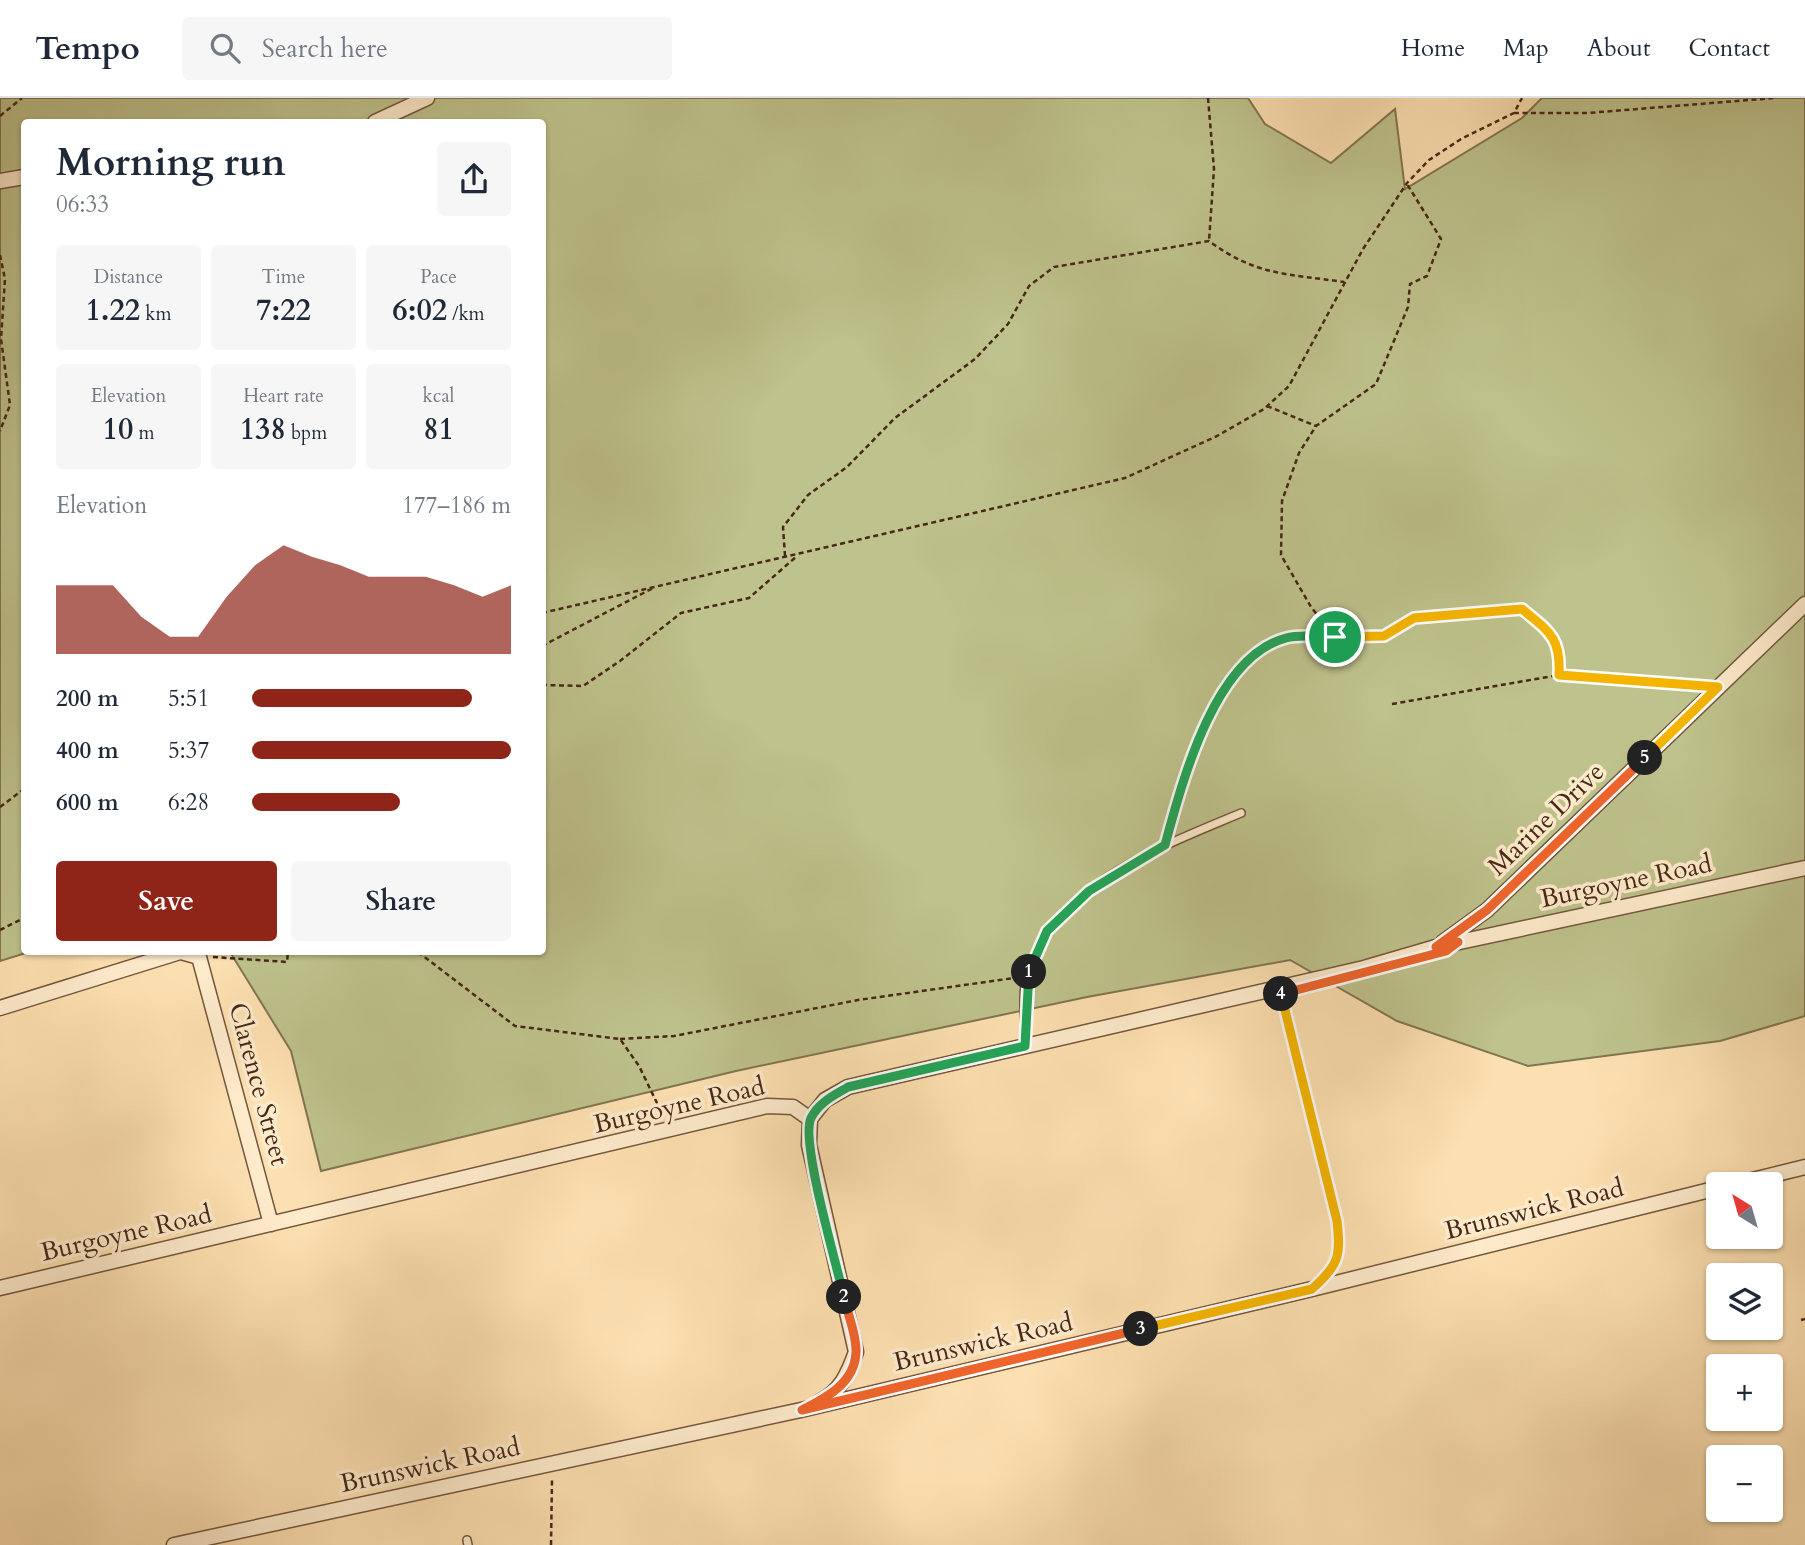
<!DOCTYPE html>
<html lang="en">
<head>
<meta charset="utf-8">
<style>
	:root { --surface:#fff; --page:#f6f6f7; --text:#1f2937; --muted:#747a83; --line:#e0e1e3; --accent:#8f2418 }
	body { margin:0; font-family:Cardo,serif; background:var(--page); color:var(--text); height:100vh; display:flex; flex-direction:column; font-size:26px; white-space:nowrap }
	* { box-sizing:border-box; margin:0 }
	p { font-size:23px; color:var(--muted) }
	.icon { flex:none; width:38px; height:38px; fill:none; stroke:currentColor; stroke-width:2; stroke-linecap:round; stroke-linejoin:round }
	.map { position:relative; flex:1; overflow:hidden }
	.details { position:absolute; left:21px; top:21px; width:525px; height:836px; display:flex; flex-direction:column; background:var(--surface); border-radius:7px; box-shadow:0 2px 5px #0004 }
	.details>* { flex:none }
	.needle { width:46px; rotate:323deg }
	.controls { position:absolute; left:1706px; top:1074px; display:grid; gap:14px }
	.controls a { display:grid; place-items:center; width:77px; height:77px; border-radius:7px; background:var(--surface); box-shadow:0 2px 5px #0004; font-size:35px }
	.pin { position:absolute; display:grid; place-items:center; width:60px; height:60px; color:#fff; margin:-30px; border:4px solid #fff; border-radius:50%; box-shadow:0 2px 7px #0007 }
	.km { position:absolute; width:35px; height:35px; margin:-18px; border-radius:50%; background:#222; color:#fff; font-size:19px; line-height:35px; text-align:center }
	.round { display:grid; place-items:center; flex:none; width:74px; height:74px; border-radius:7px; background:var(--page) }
	.headline { display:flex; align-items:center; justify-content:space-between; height:119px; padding:0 35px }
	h1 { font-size:38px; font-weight:600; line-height:52px }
	.figures { display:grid; grid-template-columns:repeat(3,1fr); gap:10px; height:119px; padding:7px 35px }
	.figures div { display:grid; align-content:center; border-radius:7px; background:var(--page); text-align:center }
	.figures b { font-size:30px; font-weight:600 }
	.figures small { font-size:19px; font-weight:400 }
	.figures p { font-size:19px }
	.chart { height:196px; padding:14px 35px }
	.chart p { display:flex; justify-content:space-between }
	.chart svg { width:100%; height:126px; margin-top:7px; fill:var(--accent); opacity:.7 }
	.button { display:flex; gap:14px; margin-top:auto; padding:14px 35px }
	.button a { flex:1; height:80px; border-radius:7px; background:var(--accent); color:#fff; font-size:28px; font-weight:600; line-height:80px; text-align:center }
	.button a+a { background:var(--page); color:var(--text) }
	ul { padding:0 35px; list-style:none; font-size:23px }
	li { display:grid; grid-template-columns:112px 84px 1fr; align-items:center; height:52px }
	li i { height:18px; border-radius:9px; background:var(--accent) }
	header { display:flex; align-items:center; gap:42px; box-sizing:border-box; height:98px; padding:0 35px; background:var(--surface); border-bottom:2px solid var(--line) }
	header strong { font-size:33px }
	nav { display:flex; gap:38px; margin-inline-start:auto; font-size:24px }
	.search { width:490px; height:63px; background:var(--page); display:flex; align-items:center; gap:18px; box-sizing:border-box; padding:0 24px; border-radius:7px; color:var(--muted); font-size:26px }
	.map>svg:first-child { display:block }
	.green { fill:#bec28c; stroke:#827551; stroke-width:2 }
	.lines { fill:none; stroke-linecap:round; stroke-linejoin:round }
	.lane-casing { stroke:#74563d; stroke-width:10 }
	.street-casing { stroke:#74563d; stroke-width:17 }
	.path { stroke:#472816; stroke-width:2.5; stroke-dasharray:5 3.5; stroke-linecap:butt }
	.lane { stroke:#feebcc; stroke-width:7 }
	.street { stroke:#feebcc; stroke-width:14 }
	.split-1-casing { stroke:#fff; stroke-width:14 }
	.split-2-casing { stroke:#fff; stroke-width:14 }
	.split-3-casing { stroke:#fff; stroke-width:14 }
	.split-4-casing { stroke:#fff; stroke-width:14 }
	.split-5-casing { stroke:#fff; stroke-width:14 }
	.split-6-casing { stroke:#fff; stroke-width:14 }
	.split-1 { stroke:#22a559; stroke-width:9 }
	.split-2 { stroke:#22a559; stroke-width:9 }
	.split-3 { stroke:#f0652b; stroke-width:9 }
	.split-4 { stroke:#f5b400; stroke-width:9 }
	.split-5 { stroke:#f0652b; stroke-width:9 }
	.split-6 { stroke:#f5b400; stroke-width:9 }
	.labels { text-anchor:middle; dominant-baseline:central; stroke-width:7; stroke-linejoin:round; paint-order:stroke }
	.street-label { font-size:26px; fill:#472816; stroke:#feebcc }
</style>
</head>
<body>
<header>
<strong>Tempo</strong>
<div class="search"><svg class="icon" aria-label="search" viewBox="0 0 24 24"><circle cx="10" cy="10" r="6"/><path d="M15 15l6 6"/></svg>Search here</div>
<nav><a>Home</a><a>Map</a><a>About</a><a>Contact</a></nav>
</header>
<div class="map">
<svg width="1805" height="1447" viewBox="0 0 1805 1447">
	<rect width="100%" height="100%" fill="#fde0b1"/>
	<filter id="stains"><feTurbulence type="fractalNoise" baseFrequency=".00286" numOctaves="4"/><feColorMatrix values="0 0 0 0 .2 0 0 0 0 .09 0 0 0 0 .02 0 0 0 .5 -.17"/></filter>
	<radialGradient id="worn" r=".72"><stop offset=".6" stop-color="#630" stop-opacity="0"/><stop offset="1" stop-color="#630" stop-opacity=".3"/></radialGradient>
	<!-- green -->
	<path class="green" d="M 0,0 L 1248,0 L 1265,26 L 1331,65 L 1395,11 L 1405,91 L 1522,20 L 1542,0 L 1805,0 L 1805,918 L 1720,943 L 1528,968 L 1397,923 L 1290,862 L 1087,899 L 736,973 L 321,1073 L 291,953 L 230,854 L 542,854 L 542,24 L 24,24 L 24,854 L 29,854 L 0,863 Z"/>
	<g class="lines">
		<!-- lane casing -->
		<g class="lane-casing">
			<path id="lane" d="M 1025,948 C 1026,926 1021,898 1027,878 C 1053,787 1163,748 1241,715
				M 467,1442 L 468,1447"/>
		</g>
		<!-- street casing -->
		<g class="street-casing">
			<path id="street" d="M 375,24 L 427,0
				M 0,83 L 24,79
				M 1443,844 L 1487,812 L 1805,506
				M 181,854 L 199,859 L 271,1126
				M 0,910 L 180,854
				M 810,1021 L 825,1002 L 848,989 L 1364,870 L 1436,849 L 1805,770
				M 810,1021 L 809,1047 L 856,1254 C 848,1276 841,1293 819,1304
				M 1732,1087 L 1805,1069
				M 0,1190 L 767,1008 L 793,1009 L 810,1021
				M 174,1447 L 801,1312 L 1312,1191 L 1718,1090"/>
		</g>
		<!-- path -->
		<path class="path" d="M 1208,0 L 1214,71 L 1209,143
			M 1514,15 L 1588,15 L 1774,0
			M 0,18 L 22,0
			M 0,157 L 5,181 L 1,241 L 10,307 L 0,333
			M 1267,308 L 1316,328
			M 785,458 L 783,429 L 808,397 L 847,369 L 895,320 L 975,261 L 1008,226 L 1029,188 L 1054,169 L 1209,143 C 1256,178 1289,176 1344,184
			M 542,515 L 1125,380 L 1217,338 L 1264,311 L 1289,288 L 1363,151 L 1407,85 L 1429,62 L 1461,41 L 1514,15 L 1522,0
			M 1335,539 L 1384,538 L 1414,520 L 1522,511 C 1549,534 1561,540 1559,576
			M 542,548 L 653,490
			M 542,587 L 583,588 L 620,563 L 681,515 L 749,500 L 797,458
			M 1392,606 L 1559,577 L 1698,587
			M 0,709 L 24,691
			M 1168,734 C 1186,671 1204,603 1255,559 C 1264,551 1274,543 1286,540 C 1301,536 1320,539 1335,539 L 1311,509 L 1281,457 L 1282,403 L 1299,355 L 1316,328 L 1376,286 L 1408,209 L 1410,186 L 1427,178 L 1441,141 L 1407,86
			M 0,832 L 24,820
			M 418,854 L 515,928 L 620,941 L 639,968 L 657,1005 L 679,1013
			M 213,859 L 287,864 L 288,854
			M 1282,904 L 1337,1123 L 1340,1155 L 1331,1171
			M 620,941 L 674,938 L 858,902 L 1014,880
			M 1801,1222 L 1805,1221
			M 551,1447 L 552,1382"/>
		<!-- lane -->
		<use href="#lane" class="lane"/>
		<!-- street -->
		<use href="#street" class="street"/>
	</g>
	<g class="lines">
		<!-- split-1 casing -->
		<g class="split-1-casing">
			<path id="split-1" d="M 1029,874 L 1047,833 L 1089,793 L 1165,747 C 1182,685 1214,559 1286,540 C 1300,536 1320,539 1335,539"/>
		</g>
		<!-- split-2 casing -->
		<g class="split-2-casing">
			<path id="split-2" d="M 844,1199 C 837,1168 800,1042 811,1020 C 819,1004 835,997 848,989 L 1025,948 L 1029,874"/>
		</g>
		<!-- split-3 casing -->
		<g class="split-3-casing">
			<path id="split-3" d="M 844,1199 C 847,1215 857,1237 856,1254 C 855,1285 826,1300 802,1312 L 1141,1231"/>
		</g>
		<!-- split-4 casing -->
		<g class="split-4-casing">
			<path id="split-4" d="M 1141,1231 L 1312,1191 C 1339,1167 1341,1158 1337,1123 L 1281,896"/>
		</g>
		<!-- split-5 casing -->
		<g class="split-5-casing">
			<path id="split-5" d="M 1281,896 L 1446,853 L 1458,844 L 1436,849 L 1487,812 L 1645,660"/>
		</g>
		<!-- split-6 casing -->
		<g class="split-6-casing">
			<path id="split-6" d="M 1335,539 L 1384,538 L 1414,520 L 1522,511 C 1550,534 1561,540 1559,577 L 1718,589 L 1645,660"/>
		</g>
		<!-- split-1 -->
		<use href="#split-1" class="split-1"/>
		<!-- split-2 -->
		<use href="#split-2" class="split-2"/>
		<!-- split-3 -->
		<use href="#split-3" class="split-3"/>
		<!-- split-4 -->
		<use href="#split-4" class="split-4"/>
		<!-- split-5 -->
		<use href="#split-5" class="split-5"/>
		<!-- split-6 -->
		<use href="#split-6" class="split-6"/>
	</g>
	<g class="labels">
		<!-- street labels -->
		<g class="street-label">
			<text transform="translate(1546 721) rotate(-44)">Marine Drive</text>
			<text transform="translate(1626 783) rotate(-12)">Burgoyne Road</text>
			<text transform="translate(259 986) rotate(75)">Clarence Street</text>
			<text transform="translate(679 1007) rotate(-13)">Burgoyne Road</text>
			<text transform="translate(1534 1111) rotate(-14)">Brunswick Road</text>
			<text transform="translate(126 1135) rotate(-13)">Burgoyne Road</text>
			<text transform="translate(983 1244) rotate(-13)">Brunswick Road</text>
			<text transform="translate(430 1367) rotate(-12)">Brunswick Road</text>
		</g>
	</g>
	<rect width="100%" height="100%" filter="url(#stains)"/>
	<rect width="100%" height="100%" fill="url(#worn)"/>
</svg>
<div class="controls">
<a><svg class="needle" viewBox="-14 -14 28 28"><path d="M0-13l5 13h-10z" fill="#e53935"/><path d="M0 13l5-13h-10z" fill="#747a83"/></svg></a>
<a><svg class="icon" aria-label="layers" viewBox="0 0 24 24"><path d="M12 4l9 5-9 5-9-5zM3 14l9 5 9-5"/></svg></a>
<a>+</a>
<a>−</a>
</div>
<div class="pin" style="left:1335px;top:539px;background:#1e9e55"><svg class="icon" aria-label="arrive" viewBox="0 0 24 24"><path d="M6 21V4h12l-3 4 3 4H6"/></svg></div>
<b class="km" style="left:1029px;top:874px">1</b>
<b class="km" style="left:844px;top:1199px">2</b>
<b class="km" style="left:1141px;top:1231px">3</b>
<b class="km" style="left:1281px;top:896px">4</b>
<b class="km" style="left:1645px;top:660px">5</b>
<section class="details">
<div class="headline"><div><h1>Morning run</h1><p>06:33</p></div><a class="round"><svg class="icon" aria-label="share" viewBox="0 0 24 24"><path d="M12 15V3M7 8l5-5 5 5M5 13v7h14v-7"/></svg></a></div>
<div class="figures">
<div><p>Distance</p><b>1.22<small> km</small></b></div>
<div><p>Time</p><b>7:22</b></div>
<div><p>Pace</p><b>6:02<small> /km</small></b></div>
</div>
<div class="figures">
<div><p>Elevation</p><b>10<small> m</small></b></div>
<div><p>Heart rate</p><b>138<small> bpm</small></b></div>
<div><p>kcal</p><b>81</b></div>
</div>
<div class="chart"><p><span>Elevation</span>177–186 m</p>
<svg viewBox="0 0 160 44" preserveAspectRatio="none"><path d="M0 44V20L10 20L20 20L30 31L40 38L50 38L60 24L70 13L80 6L90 10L100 13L110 17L120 17L130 17L140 20L150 24L160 20V44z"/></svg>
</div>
<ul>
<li><b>200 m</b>5:51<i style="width:85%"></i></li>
<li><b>400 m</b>5:37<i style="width:100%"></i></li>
<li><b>600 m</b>6:28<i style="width:57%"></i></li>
</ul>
<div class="button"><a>Save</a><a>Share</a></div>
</section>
</div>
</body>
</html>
